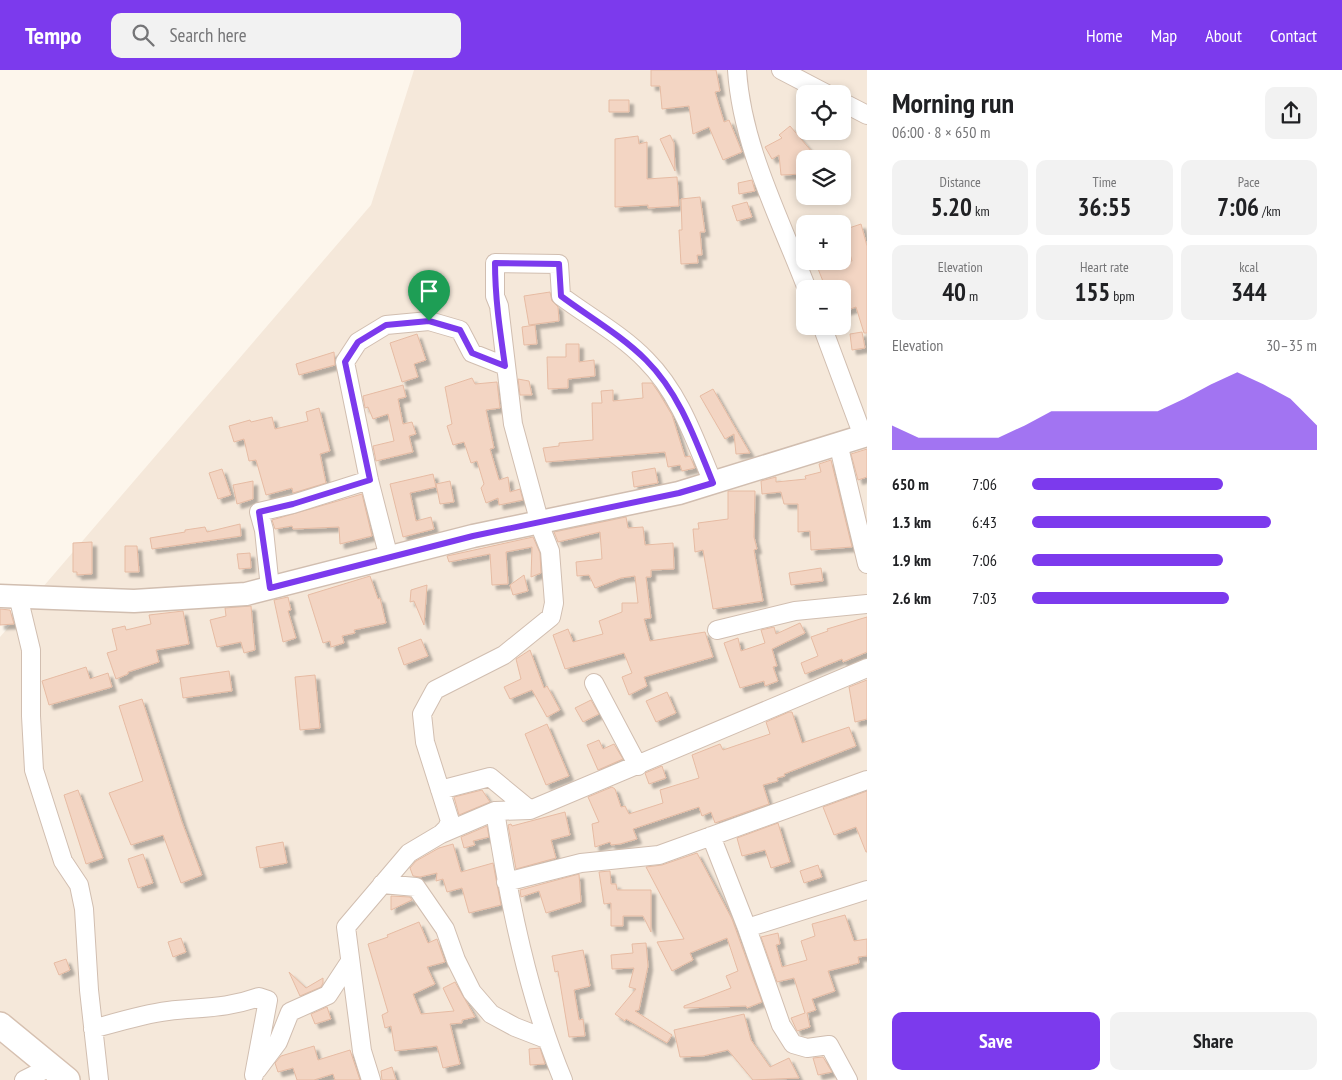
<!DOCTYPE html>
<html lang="en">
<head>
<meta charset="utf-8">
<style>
	:root { --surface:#fff; --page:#f2f2f2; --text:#202124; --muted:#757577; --accent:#7c3aed }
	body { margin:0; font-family:"PT Sans Narrow",sans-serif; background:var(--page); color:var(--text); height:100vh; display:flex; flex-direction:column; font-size:19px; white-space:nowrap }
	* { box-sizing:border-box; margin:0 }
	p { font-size:16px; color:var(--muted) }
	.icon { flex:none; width:28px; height:28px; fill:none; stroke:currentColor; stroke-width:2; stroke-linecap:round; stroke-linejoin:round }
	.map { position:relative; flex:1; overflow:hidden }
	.details { display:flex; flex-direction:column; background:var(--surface); width:475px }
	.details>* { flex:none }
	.controls { position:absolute; left:796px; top:15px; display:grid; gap:10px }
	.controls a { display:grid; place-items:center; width:55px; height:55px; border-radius:10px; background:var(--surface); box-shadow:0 2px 8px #0003; font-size:25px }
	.pin { position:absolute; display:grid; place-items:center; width:42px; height:42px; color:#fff; margin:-51px -21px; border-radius:50% 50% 50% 0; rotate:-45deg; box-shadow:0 0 5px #0007 }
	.pin .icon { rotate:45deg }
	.round { display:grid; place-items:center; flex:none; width:52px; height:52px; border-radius:10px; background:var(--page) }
	.headline { display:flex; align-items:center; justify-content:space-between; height:85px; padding:0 25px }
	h1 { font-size:28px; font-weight:700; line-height:38px }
	.stats { display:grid; grid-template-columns:repeat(3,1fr); gap:8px; height:85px; padding:5px 25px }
	.stats div { display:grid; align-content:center; border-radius:10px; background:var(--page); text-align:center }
	.stats b { font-size:25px; font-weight:700 }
	.stats small { font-size:14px; font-weight:400 }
	.stats p { font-size:14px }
	.chart { height:140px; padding:10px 25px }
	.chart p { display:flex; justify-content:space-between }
	.chart svg { width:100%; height:90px; margin-top:5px; fill:var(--accent); opacity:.7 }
	.cta { display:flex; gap:10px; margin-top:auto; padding:10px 25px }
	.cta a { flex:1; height:58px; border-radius:10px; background:var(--accent); color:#fff; font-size:20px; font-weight:700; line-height:58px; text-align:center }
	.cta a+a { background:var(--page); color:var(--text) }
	ul { padding:0 25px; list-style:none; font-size:16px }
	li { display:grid; grid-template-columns:80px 60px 1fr; align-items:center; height:38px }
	li i { height:12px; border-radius:6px; background:var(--accent) }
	header { display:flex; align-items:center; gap:30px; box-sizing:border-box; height:70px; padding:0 25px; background:var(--accent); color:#fff }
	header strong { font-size:24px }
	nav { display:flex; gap:28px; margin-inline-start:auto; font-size:18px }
	.search { width:350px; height:45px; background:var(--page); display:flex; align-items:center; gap:12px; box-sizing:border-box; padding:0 18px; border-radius:10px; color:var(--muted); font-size:19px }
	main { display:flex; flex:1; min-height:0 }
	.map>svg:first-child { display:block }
	.residential { fill:#f5e8da; fill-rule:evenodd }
	.building { fill:#f3d5c3; stroke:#e6bba3; filter:url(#shadow) }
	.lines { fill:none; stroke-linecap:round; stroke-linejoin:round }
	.minor-casing { stroke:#d1beb0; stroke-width:20 }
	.tertiary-casing { stroke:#d1beb0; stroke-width:25 }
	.secondary-casing { stroke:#d6c0b0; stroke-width:28 }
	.minor { stroke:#fff; stroke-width:18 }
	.tertiary { stroke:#fff; stroke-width:22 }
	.secondary { stroke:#fff; stroke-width:25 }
	.route-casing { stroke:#fff; stroke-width:10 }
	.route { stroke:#7c3aed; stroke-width:6 }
</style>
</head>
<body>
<header>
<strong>Tempo</strong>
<div class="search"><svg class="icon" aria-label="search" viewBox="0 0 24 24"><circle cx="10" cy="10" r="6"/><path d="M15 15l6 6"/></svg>Search here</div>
<nav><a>Home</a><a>Map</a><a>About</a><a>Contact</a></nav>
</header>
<main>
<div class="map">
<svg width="867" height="1010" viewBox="0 0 867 1010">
	<defs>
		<filter id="shadow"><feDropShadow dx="4.5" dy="4.5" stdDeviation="1" flood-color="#0004"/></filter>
	</defs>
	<rect width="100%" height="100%" fill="#fdf6ec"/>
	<!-- residential -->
	<path class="residential" d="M 414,0 L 867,0 L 867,1010 L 0,1010 L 0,567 L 371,135 ZM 805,24 L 842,24 L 842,61 L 805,61 ZM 805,89 L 842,89 L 842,126 L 805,126 ZM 805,154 L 842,154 L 842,191 L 805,191 ZM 805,219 L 842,219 L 842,256 L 805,256 Z"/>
	<!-- building -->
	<path class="building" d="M 651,0 L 716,0 L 720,21 L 715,22 L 724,52 L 729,50 L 742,82 L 723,90 L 709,57 L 693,64 L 689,36 L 662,39 L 660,16 L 651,16 Z
		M 609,30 L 629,30 L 629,42 L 609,42 Z
		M 790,56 L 818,89 L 801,89 L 803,104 L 781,105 L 779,85 L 772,89 L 765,77 L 782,68 L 779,65 Z
		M 670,65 L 674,73 L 675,101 L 660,69 Z
		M 638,66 L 639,74 L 647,72 L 647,109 L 677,107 L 679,136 L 648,138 L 648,135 L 615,137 L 615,69 Z
		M 752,110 L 755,121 L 739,124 L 738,113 Z
		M 700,127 L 705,162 L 700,162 L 702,185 L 697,185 L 698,193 L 681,194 L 679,160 L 682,160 L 681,129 Z
		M 747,132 L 752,147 L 737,151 L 732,136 Z
		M 861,154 L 867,176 L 867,263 L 864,263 L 856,237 L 842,242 L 842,219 L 826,219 L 815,191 L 852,191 L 843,160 Z
		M 550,222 L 552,231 L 558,237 L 559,251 L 529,255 L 524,226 Z
		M 535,255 L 537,274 L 524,275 L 522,257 Z
		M 862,262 L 865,278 L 852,280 L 850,264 Z
		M 417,264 L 426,290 L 414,294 L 418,307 L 402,312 L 390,273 Z
		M 566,274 L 579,274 L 579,292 L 594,290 L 595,306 L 568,309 L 568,318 L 548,319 L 547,287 L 566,287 Z
		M 334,282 L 335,295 L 299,305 L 296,294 Z
		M 472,308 L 475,314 L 497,312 L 500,338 L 486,340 L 494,378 L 490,379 L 499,410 L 508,407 L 510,422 L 520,419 L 523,430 L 499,435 L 498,428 L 486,433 L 481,418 L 484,414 L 477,391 L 471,393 L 464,372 L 453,375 L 447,356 L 452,354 L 445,317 Z
		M 518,309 L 529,311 L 532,325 L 520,325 Z
		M 642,313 L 652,313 L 659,323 L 672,345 L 685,387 L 690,386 L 695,398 L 682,401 L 680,395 L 668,397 L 665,382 L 546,392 L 543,378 L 559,376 L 559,373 L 593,370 L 592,333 L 602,333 L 601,321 L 613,320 L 613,331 L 643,328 Z
		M 403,315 L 406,327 L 398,329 L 403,354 L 412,352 L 416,364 L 409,366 L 413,382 L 376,391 L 373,376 L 394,371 L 388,344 L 373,349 L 368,337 L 365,338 L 363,326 Z
		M 713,319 L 733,354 L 750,383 L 736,384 L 734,364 L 725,369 L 700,326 Z
		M 319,338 L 330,381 L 320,384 L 326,413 L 293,423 L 292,418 L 266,425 L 256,390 L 249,391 L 244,369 L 234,372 L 229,356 L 250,350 L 251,352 L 272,347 L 275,359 L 308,351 L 306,342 Z
		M 867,379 L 867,407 L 858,410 L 851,384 Z
		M 831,390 L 852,477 L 811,480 L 810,461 L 798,462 L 798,434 L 784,434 L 781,422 L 762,424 L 761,411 L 776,407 L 776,412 L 806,409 L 805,406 L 821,402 L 819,394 Z
		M 655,398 L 658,413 L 634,417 L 632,402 Z
		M 222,399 L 231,425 L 218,429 L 209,403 Z
		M 433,404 L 436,417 L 410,423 L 416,451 L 431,447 L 434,459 L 403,467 L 390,414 Z
		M 253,411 L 253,429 L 237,434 L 233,415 Z
		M 450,411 L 454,432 L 440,434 L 436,414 Z
		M 728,421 L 755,421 L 754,467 L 757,479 L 754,480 L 763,531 L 713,539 L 703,480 L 695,482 L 693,459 L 699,459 L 698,453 L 728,449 Z
		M 362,424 L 372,466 L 340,474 L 339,457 L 293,459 L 292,456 L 275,459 L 272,450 Z
		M 626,447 L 628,458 L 643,457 L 645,475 L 673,473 L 674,499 L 651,500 L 651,507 L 646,507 L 651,548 L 644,549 L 650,571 L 705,562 L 713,587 L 644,607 L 647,616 L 629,625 L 622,607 L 632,603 L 624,583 L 565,599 L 553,565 L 568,559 L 573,572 L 603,564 L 599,551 L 622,542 L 622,533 L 638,533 L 635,506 L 621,508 L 595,518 L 589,505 L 577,506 L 576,492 L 602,489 L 600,462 L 558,472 L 554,462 Z
		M 240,454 L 241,466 L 152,479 L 150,468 L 185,462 L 185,460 L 205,457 L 207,462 Z
		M 533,467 L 540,483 L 541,503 L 531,507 L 532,477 L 506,482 L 508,514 L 492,515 L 490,484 L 449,492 L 447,486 Z
		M 92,472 L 92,504 L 77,505 L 77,502 L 73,502 L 73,473 Z
		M 125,476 L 137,476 L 139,502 L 125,502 Z
		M 250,483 L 251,498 L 239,499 L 237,484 Z
		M 821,498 L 823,511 L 791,515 L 789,503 Z
		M 524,505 L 528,521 L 513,525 L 510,515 Z
		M 370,506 L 378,529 L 380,528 L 386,553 L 354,560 L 355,563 L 342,566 L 344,573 L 331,577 L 330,571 L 323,573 L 308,525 Z
		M 427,515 L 424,555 L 414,531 L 410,532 L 411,520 Z
		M 288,527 L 291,540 L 288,541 L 296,568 L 283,572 L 274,530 Z
		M 251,536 L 255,580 L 244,583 L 241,572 L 217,577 L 210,550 L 226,546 L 225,538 Z
		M 0,539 L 10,540 L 14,554 L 0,555 Z
		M 183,541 L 189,574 L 156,580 L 159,592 L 128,602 L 128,604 L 116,609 L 107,583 L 117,580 L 112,559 L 125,556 L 126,560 L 151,554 L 149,545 Z
		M 867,547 L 867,582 L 843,592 L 842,589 L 805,604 L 801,593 L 818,586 L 811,567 L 828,561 L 827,559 Z
		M 800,553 L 805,563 L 772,579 L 777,596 L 773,597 L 778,611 L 765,616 L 764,611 L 740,618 L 724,573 L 738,568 L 741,581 L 765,573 L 761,560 L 774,557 L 776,564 Z
		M 421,569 L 428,586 L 404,595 L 398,578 Z
		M 530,580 L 544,618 L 547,616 L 560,640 L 547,647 L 532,620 L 510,629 L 504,617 L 521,609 L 516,589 Z
		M 86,597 L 90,609 L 108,603 L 112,617 L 49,635 L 42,611 Z
		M 229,601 L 232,621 L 183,628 L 180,608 Z
		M 315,605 L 320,658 L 300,660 L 295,607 Z
		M 867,610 L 867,649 L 855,652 L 849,617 Z
		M 667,622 L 676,643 L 656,652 L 646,631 Z
		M 142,629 L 182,752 L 202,805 L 181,813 L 163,765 L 131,775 L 109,723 L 143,711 L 119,636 Z
		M 591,630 L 599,644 L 583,652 L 575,638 Z
		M 789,642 L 792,642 L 802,673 L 849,657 L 856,676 L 784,704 L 785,706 L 777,708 L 778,711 L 763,715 L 769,734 L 715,753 L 711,742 L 702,746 L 699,737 L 633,759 L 637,769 L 620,774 L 611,775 L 610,772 L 595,777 L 592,754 L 599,752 L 588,727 L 612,717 L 615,719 L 621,737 L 625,736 L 629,744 L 663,733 L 660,720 L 699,708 L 692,685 L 720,674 L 723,680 L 770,664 L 766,652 Z
		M 547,654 L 569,706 L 546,715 L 525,664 Z
		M 599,670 L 603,679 L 614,674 L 623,689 L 598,700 L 587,675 Z
		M 662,696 L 666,708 L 649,714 L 645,703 Z
		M 78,720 L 103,788 L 86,794 L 64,725 Z
		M 482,720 L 490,732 L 459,745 L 454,727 Z
		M 867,721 L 867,782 L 866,782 L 856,757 L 834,765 L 823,737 Z
		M 565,742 L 570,765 L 551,770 L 556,788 L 516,799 L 508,755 L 511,754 L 512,756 Z
		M 778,753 L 790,792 L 771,798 L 765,780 L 742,786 L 737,768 Z
		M 487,756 L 489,767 L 473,771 L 475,775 L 464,778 L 461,767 Z
		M 283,772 L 287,793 L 260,798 L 256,777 Z
		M 453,774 L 461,802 L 493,793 L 501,835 L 469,843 L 462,818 L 447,822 L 443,809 L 436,811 L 437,803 L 420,807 L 413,806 L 410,798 L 416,791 L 439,778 Z
		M 697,783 L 732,849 L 762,932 L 747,938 L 746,936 L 684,938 L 684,936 L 731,918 L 726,906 L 738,901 L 727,868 L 690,883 L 693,890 L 672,901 L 657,872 L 684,869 L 646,797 L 662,795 Z
		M 143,784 L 153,813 L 138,818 L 128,789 Z
		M 818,795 L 822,807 L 804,813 L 800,801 Z
		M 610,801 L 611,814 L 616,814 L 617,820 L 651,820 L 651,862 L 643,846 L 623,846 L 623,856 L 611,856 L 611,833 L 604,834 L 599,802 Z
		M 579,804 L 581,832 L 546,843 L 539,821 L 521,827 L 520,820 Z
		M 391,826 L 410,827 L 412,830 L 391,840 Z
		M 845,845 L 854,871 L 867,869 L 867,886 L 858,887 L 859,893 L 828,901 L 835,921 L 812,929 L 816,940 L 807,943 L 810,957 L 797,961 L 791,948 L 805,943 L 794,908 L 777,912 L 761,867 L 778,863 L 780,874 L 776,875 L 782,897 L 807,890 L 801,871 L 815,866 L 812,854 Z
		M 419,852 L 428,873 L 437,869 L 445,892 L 427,897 L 435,914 L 413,924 L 421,944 L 454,941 L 443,918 L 455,912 L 475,947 L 462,950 L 462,953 L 450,954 L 460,994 L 443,998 L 437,976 L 395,981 L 391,956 L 385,958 L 382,945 L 388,942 L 368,874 L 388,867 L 387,865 Z
		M 181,868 L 186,882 L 173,887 L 168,872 Z
		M 646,873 L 648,896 L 639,940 L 635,941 L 672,965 L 667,973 L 626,949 L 625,951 L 615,944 L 636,919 L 629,917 L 634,898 L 612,899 L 611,885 L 633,883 L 632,874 Z
		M 583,880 L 590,916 L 574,920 L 579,950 L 583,949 L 585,966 L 569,967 L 558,901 L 555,902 L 552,886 Z
		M 66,889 L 70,900 L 59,905 L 54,893 Z
		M 289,902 L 306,918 L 323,908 L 323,913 L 321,917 L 300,926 Z
		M 327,937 L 331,949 L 315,954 L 311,944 Z
		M 744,944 L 751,970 L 770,997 L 789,988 L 799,1008 L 753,1010 L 728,980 L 703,986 L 680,987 L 674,960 Z
		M 314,976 L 318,990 L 350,980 L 360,1010 L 335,1010 L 333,1004 L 314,1010 L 297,1010 L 293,998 L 278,1002 L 275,993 L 281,986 Z
		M 540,978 L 545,994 L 530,995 L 529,979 Z
		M 823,987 L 832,1002 L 818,1005 L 813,988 Z
		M 392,997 L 396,1010 L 382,1010 L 381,1001 Z"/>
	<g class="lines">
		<!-- minor casing -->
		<g class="minor-casing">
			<path id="minor" d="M 737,0 C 742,77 780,148 807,219
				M 781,0 L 827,24
				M 842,32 L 867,45
				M 822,256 L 863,366
				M 838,373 L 867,494
				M 389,488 L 369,410 L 345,292 L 358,272 L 386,255 L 429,251 L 460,260 L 472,283 L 505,296
				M 270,518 L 264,460 L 259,442 L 293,434 L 369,410
				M 18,526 L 31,580 L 31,646 L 34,700 L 63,791 L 79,815 L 84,839 L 89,920 L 99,1010
				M 717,560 L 795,541 L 867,534
				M 594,613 L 638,696
				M 440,720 L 490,707 L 530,740
				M 495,741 C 509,831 528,926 563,1010
				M 441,764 L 447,758 L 450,751 L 425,672 L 422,644 L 435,620 L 504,585 L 551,547 L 554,533 L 550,481 L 542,461 L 513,354 L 499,236 L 495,226 L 495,193 L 559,194 L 561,226 C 589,247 622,265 646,290 C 680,324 695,370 713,413
				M 711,766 L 747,858 L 781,955 L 793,974 L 807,978 L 829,975 L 848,1010
				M 506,812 L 581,793 L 659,785 L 867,710
				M 382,814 L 416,817 L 445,859 L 456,890 L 472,922 L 491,944 L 515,957 L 546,969
				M 747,858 L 867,820
				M 93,959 C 118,952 143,944 168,941 C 202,937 226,939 259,927 L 268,930 L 254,1005
				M 257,1000 L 278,972 L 290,942 L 328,925 L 349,893
				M 24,1010 L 50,997
				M 371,1010 L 362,981 L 346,857 L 409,783 L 441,764 L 495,741 L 530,740 L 867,598"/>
		</g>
		<!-- tertiary casing -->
		<g class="tertiary-casing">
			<path id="tertiary" d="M 0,526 L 134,531 L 246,524 L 473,466 L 679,423 L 867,365"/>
		</g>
		<!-- secondary casing -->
		<g class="secondary-casing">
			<path id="secondary" d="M 0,955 L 67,1010"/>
		</g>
		<!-- minor -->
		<use href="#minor" class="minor"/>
		<!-- tertiary -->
		<use href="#tertiary" class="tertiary"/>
		<!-- secondary -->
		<use href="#secondary" class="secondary"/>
	</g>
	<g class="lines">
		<!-- route casing -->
		<g class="route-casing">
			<path id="route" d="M 495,193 L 559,194 L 561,226 C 589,247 621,265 646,290 C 680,324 695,369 713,413 L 679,423 L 473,466 L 270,518 L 259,442 L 293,434 L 370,410 L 345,292 L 358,272 L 386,255 L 429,251 L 460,260 L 472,283 L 505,296 C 500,261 495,228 495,193 Z"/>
		</g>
		<!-- route -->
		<use href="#route" class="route"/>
	</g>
</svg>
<div class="controls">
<a><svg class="icon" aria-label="locate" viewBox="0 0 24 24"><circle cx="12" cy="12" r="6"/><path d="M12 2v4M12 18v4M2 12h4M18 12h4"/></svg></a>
<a><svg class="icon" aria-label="layers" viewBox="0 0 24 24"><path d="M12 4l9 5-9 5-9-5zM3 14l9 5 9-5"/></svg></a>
<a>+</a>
<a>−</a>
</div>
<div class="pin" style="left:429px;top:251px;background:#1e9e55"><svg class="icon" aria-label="arrive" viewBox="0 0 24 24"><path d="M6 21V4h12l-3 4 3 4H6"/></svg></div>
</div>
<section class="details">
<div class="headline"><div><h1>Morning run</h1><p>06:00 · 8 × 650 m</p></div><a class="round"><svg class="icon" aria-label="share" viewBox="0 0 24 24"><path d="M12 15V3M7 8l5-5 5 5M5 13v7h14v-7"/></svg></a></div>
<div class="stats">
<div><p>Distance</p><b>5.20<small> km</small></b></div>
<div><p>Time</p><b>36:55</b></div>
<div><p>Pace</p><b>7:06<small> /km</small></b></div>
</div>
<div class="stats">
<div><p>Elevation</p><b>40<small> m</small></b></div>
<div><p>Heart rate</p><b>155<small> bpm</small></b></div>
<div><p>kcal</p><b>344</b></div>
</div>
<div class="chart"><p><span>Elevation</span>30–35 m</p>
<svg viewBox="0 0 160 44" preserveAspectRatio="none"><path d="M0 44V32L10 38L20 38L30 38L40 38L50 32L60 25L70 25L80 25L90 25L100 25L110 19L120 12L130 6L140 12L150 19L160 32V44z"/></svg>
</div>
<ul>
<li><b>650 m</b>7:06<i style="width:67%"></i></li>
<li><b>1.3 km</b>6:43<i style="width:84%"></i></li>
<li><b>1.9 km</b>7:06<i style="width:67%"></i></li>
<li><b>2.6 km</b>7:03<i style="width:69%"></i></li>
</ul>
<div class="cta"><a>Save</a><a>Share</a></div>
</section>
</main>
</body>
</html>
